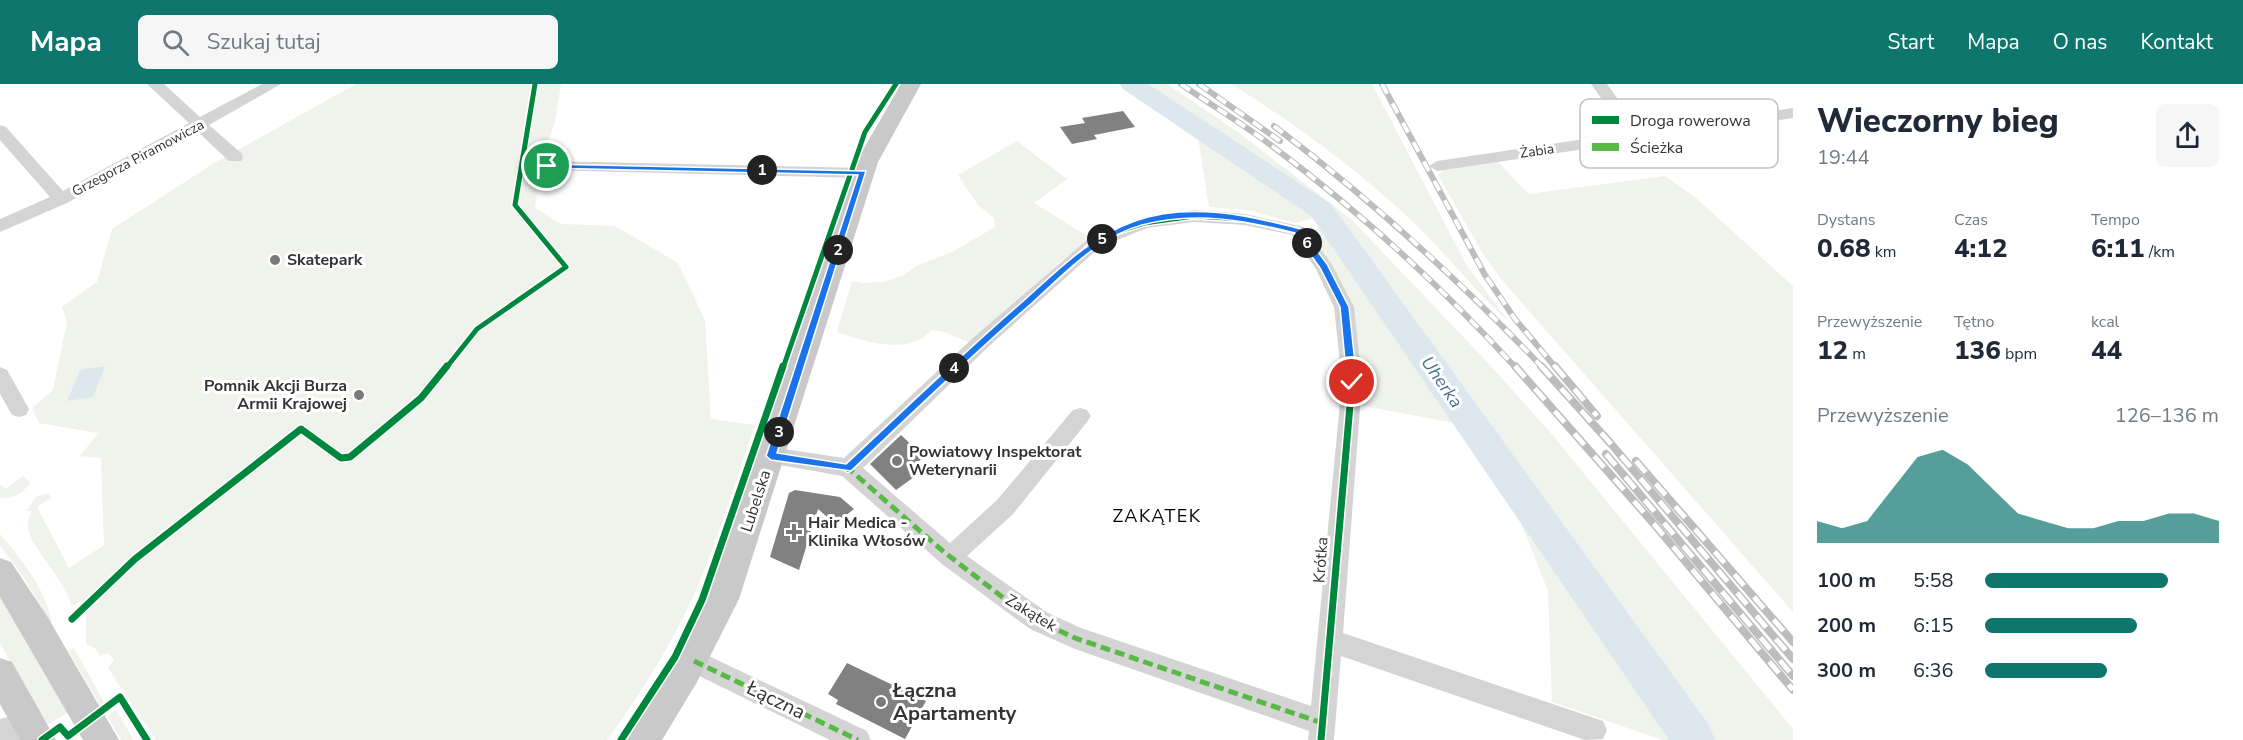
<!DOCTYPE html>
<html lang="pl">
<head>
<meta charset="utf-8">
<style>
	:root { --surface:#fff; --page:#f6f6f7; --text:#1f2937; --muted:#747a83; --accent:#0f766e }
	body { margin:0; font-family:"Nunito Sans",sans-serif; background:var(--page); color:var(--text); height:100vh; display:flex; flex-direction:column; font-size:22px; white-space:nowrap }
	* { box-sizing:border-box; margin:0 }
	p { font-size:20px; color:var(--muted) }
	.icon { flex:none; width:33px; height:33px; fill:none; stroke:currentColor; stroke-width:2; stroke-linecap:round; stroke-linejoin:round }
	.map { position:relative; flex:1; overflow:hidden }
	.details { display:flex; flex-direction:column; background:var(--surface); width:450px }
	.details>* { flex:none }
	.pin { position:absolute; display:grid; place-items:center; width:51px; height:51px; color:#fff; margin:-26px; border:3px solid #fff; border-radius:50%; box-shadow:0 2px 6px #0007 }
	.km { position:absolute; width:30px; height:30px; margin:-15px; border-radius:50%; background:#222; color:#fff; font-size:16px; line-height:30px; text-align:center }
	.round { display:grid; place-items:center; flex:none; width:63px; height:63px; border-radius:9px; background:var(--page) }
	.summary { display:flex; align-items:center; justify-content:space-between; height:102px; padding:0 24px }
	h1 { font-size:33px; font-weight:800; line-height:45px }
	.figures { display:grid; grid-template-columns:repeat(3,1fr); gap:9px; height:102px; padding:6px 24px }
	.figures div { display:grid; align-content:center }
	.figures b { font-size:26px; font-weight:800 }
	.figures small { font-size:16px; font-weight:400 }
	.figures p { font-size:16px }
	.chart { height:168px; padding:12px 24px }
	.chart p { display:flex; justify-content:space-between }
	.chart svg { width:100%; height:108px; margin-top:6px; fill:var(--accent); opacity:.7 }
	ul { padding:0 24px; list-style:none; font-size:20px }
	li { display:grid; grid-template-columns:96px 72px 1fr; align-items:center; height:45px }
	li i { height:15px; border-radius:8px; background:var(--accent) }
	header { display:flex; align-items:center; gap:36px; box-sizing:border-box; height:84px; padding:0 30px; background:var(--accent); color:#fff }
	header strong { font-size:28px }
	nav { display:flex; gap:33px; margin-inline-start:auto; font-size:21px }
	.search { width:420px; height:54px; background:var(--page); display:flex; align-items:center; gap:15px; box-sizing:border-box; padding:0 21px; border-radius:9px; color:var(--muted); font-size:22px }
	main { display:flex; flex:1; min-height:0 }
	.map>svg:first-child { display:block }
	.green { fill:#f0f2ec }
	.water { fill:#dce8ee }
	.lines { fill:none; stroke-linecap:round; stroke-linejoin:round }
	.river { fill:#dce8ee; fill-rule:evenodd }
	.building { fill:#818181 }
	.minor { fill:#d4d4d4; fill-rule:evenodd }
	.major { fill:#c9c9c9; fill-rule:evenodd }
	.rail-far1-casing { stroke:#bdbdbd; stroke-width:6 }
	.rail-casing { stroke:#bdbdbd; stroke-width:8 }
	.rail-far1 { stroke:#fff; stroke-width:4; stroke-dasharray:11; stroke-linecap:butt }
	.rail { stroke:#fff; stroke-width:5; stroke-dasharray:15; stroke-linecap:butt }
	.quiet { stroke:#58b947; stroke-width:5; stroke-dasharray:10 5; stroke-linecap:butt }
	.cycleway-far1-casing { stroke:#fff; stroke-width:8 }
	.cycleway-casing { stroke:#fff; stroke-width:10 }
	.cycleway-far1 { stroke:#00873e; stroke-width:5 }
	.cycleway { stroke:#00873e; stroke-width:7 }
	.route { fill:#1a73e8; stroke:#fff; stroke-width:1.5 }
	.poi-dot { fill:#7a7a7a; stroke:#fff; stroke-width:2 }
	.labels { text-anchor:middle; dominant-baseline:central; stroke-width:6; stroke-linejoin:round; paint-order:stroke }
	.far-street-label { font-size:14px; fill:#333; stroke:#fff }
	.poi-label { font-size:16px; font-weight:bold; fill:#333; stroke:#fff; text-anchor:start }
	.street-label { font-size:16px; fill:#333; stroke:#fff }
	.water-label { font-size:18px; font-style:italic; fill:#49748c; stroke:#fff }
	.neighbourhood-label { font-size:18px; letter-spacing:1.5px; fill:#000; stroke:#fff }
	.near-poi-label { font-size:20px; font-weight:bold; fill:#333; stroke:#fff; text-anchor:start }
	.near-street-label { font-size:20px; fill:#333; stroke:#fff }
	.key { fill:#fff; stroke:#c2c2c2; stroke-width:1.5 }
	.key-label { font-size:16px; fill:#333 }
</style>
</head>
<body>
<header>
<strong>Mapa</strong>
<div class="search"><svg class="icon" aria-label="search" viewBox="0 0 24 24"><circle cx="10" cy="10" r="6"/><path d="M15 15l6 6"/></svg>Szukaj tutaj</div>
<nav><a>Start</a><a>Mapa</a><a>O nas</a><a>Kontakt</a></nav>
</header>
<main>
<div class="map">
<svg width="1793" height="656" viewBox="0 0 1793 656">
	<rect width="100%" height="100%" fill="#fff"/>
	<!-- green -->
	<path class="green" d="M 356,0 L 561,0 L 555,38 L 540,83 L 535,124 L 561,140 L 615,142 L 678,179 L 705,236 L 711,335 L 755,341 C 738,391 722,442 702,492 C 678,551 644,605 607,656 L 156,656 L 108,584 L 114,576 L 108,569 L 100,572 L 95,564 L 86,560 L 86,526 L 81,516 L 72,523 C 64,493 32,466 28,445 C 27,437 29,433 32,427 L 26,427 L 36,413 L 49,409 L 51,414 L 37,423 L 69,484 L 104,461 L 101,374 L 80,372 L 98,349 L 39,339 L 32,324 L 53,306 L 67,238 L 62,223 L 97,198 L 112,145 L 211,81 Z
		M 1121,0 L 1167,0 L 1238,48 L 1352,136 L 1489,280 L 1550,348 L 1793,645 L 1793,656 L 1663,656 L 1552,618 L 1548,507 L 1512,416 L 1460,340 L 1358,321 L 1355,266 L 1304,149 L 1322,143 L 1314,134 L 1296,139 L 1247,126 L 1209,123 L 1198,53 Z
		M 1231,0 L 1372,0 L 1467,182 L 1510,239 C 1474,206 1444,167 1408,133 C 1354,83 1293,38 1231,0 Z
		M 1017,57 L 1067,95 L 1034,119 L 1092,155 L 1062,176 L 971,259 L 944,248 L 932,246 C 907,272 867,258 837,248 L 852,197 L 863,199 L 884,198 L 902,192 L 918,181 L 952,168 L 995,143 L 994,134 L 978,121 L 958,91 Z
		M 1496,76 L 1529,110 L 1665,92 L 1696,114 L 1793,202 L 1793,528 L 1501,195 L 1483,170 L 1438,91 L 1446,84 Z
		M 23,392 L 30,398 C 25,409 11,416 0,413 L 0,401 L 6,405 Z
		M 0,450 C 22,476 47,506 52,541 L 24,494 L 0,461 Z
		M 0,511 L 69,628 L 45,642 L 0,559 Z
		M 74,564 L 105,620 L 101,623 L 70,570 L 68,566 Z
		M 116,626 L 134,656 L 121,656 L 107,632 Z"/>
	<!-- water -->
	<path class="water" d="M 105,282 L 93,313 L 67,317 L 80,286 Z"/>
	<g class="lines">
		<!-- river -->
		<path class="river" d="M 1120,0 L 1148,0 L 1331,120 L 1709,641 L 1715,656 L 1669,656 L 1311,132 L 1123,5 Z"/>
	</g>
	<!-- building -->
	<path class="building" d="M 1123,27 L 1135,43 L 1094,51 L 1097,55 L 1072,60 L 1060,43 L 1085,39 L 1082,34 Z
		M 901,351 L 924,373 L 914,381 L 921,388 L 896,406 L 870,380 Z
		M 795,406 L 840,413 L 854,425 L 835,440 L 818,425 L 799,486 L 770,473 L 789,409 Z
		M 847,579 L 926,617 L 905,655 L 836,620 L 838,616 L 828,610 Z"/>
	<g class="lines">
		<!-- minor -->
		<path class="minor" d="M 147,0 L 164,0 L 200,33 L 262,0 L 281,0 L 209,41 L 241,69 L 243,73 L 241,77 L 229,77 L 198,48 L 67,119 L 0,148 L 0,135 L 50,113 L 0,56 L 0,41 L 6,43 L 63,107 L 189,39 Z
			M 1591,0 L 1607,0 L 1641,47 L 1793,24 L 1793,34 L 1437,87 L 1429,82 L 1437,77 L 1626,49 Z
			M 547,77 L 863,84 L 871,89 L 863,94 L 541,86 L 539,82 Z
			M 1194,126 L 1245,130 L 1304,143 L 1331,179 L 1354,223 L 1362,298 L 1343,549 L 1603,637 L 1607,646 L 1603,655 L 1585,656 L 1341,572 L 1334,656 L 1308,656 L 1309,647 L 1075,565 L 1030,545 L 942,480 L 842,392 L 763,378 L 760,372 L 763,366 L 771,363 L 844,374 L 973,254 L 1088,155 L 1144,133 ZM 1194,138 L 1245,141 L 1292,151 L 1316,185 L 1334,223 L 1342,298 L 1311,622 L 1081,544 L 1048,529 L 967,472 L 1013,430 L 1087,338 L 1091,332 L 1087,326 L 1080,324 L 1073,326 L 997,416 L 950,459 L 863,384 L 987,264 L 1100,163 L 1147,144 Z
			M 0,283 L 7,286 L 29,325 L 26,331 L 19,333 L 12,331 L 0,310 Z
			M 694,565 L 867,647 L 871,656 L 830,656 L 685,585 L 681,577 L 685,569 Z
			M 29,628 L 38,632 L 42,641 L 38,650 L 20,656 L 0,656 L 0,635 Z"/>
		<!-- major -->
		<path class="major" d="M 901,0 L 921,0 L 878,78 L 739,515 L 697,598 L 662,656 L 625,656 L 674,576 L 708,513 L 856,78 Z
			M 0,474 L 11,478 L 47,532 L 119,656 L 83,656 L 0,513 Z
			M 0,574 L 12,578 L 56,656 L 20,656 L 0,620 Z"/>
		<!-- rail-far1 casing -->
		<g class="rail-far1-casing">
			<path id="rail-far1" d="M 1181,0 C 1211,21 1243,40 1272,62 C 1359,127 1442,203 1516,284
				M 1199,0 L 1280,57
				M 1382,0 L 1485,191 L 1515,235 L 1556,284
				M 1274,42 C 1373,117 1457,194 1543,284"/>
		</g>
		<!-- rail casing -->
		<g class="rail-casing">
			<path id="rail" d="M 1515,282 L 1654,440 L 1793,606
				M 1541,282 L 1612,361 L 1793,575
				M 1555,282 L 1597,332
				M 1606,370 L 1793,592
				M 1636,377 L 1793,558"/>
		</g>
		<!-- rail-far1 -->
		<use href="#rail-far1" class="rail-far1"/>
		<!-- rail -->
		<use href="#rail" class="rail"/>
		<!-- quiet -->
		<path class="quiet" d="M 771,372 L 848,384 L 944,468 L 1005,515 L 1039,537 L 1075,554 L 1322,639
			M 694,577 L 858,656"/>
		<!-- cycleway-far1 casing -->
		<g class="cycleway-far1-casing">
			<path id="cycleway-far1" d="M 446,284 L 477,245 L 566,183 L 515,121 L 535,0
				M 783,284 L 865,48 L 896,0
				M 954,284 L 1094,159 L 1119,147 L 1144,139 L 1194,132 L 1245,135 L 1298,147 L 1324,183 L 1344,223 L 1350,284"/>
		</g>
		<!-- cycleway casing -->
		<g class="cycleway-casing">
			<path id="cycleway" d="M 848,384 L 956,282
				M 72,535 L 135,475 L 301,345 L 341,374 L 350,373 L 421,314 L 447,282
				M 42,656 L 60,643 L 68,652 L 120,613 L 147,656
				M 621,656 L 675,573 L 702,516 L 783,282
				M 1321,656 L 1352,298 L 1350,282"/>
		</g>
		<!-- cycleway-far1 -->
		<use href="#cycleway-far1" class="cycleway-far1"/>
		<!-- cycleway -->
		<use href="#cycleway" class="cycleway"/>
	</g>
	<!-- route -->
	<path class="route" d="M 547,80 L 866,87 L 777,369 L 846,380 C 904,326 961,271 1021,219 C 1056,188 1089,153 1135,137 C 1189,118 1247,131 1301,145 L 1327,180 L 1349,223 L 1357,298 L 1352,302 L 1347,298 L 1340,223 L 1320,184 L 1295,149 C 1244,136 1195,127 1142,141 C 1098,153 1065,189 1032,219 C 970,273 911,330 851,387 L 771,376 L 766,372 L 858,91 L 544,84 Z"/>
	<!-- markers -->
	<g class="poi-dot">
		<circle cx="275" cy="176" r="6"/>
		<circle cx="359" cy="311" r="6"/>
		<circle cx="897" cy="377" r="6"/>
		<path d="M791 439h6v6h6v6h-6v6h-6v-6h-6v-6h6z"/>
		<circle cx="881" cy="618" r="6"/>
	</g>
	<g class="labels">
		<!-- far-street labels -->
		<g class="far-street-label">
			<text transform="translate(1537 67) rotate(-8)">Żabia</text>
			<text transform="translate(138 74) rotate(-28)">Grzegorza Piramowicza</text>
		</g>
		<!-- poi labels -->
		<g class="poi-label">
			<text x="287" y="176">Skatepark</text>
			<text x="347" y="302" text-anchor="end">Pomnik Akcji Burza<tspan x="347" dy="18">Armii Krajowej</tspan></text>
			<text x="909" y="368">Powiatowy Inspektorat<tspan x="909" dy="18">Weterynarii</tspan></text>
			<text x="808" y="439">Hair Medica -<tspan x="808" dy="18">Klinika Włosów</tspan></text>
		</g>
		<!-- street labels -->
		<g class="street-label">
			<text transform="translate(756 417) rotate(-72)">Lubelska</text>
			<text transform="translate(1321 476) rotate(-86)">Krótka</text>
			<text transform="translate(1031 529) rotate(31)">Zakątek</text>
		</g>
		<!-- water labels -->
		<g class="water-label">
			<text transform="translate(1442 298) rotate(55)">Uherka</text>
		</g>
		<!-- neighbourhood labels -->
		<g class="neighbourhood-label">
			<text x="1157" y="432">ZAKĄTEK</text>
		</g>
		<!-- near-poi labels -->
		<g class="near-poi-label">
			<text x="893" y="606">Łączna<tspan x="893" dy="23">Apartamenty</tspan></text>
		</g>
		<!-- near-street labels -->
		<g class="near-street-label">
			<text transform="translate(776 616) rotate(26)">Łączna</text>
		</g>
	</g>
	<!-- legend -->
	<rect x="1580" y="15" width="198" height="69" rx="9" class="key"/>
	<rect x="1592" y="32" width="27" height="8" fill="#00873e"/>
	<rect x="1592" y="59" width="27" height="8" fill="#58b947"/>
	<g class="key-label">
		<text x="1630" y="42">Droga rowerowa</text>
		<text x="1630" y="69">Ścieżka</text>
	</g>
</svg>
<div class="pin" style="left:547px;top:82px;background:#1e9e55"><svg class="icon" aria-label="arrive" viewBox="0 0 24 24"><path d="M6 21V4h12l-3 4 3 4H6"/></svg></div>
<div class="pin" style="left:1352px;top:298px;background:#d93025"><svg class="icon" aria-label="check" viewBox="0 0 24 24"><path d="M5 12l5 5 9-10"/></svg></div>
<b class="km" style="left:762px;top:86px">1</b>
<b class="km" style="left:838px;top:166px">2</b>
<b class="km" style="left:779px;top:348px">3</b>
<b class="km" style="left:954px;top:284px">4</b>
<b class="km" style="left:1102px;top:155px">5</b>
<b class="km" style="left:1307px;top:159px">6</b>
</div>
<section class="details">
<div class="summary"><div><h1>Wieczorny bieg</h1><p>19:44</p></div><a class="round"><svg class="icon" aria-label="share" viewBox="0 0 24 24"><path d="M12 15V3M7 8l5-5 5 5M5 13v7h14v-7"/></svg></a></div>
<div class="figures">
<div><p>Dystans</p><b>0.68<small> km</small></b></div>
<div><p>Czas</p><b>4:12</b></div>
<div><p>Tempo</p><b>6:11<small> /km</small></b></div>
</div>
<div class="figures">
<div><p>Przewyższenie</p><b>12<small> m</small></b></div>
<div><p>Tętno</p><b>136<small> bpm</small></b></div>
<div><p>kcal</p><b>44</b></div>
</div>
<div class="chart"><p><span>Przewyższenie</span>126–136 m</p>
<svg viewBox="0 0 160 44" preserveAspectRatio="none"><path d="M0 44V35L10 38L20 35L30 22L40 9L50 6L60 12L70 22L80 32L90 35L100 38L110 38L120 35L130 35L140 32L150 32L160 35V44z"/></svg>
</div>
<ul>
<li><b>100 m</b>5:58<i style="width:78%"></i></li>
<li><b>200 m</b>6:15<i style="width:65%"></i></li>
<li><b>300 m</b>6:36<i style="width:52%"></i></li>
</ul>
</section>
</main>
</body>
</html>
